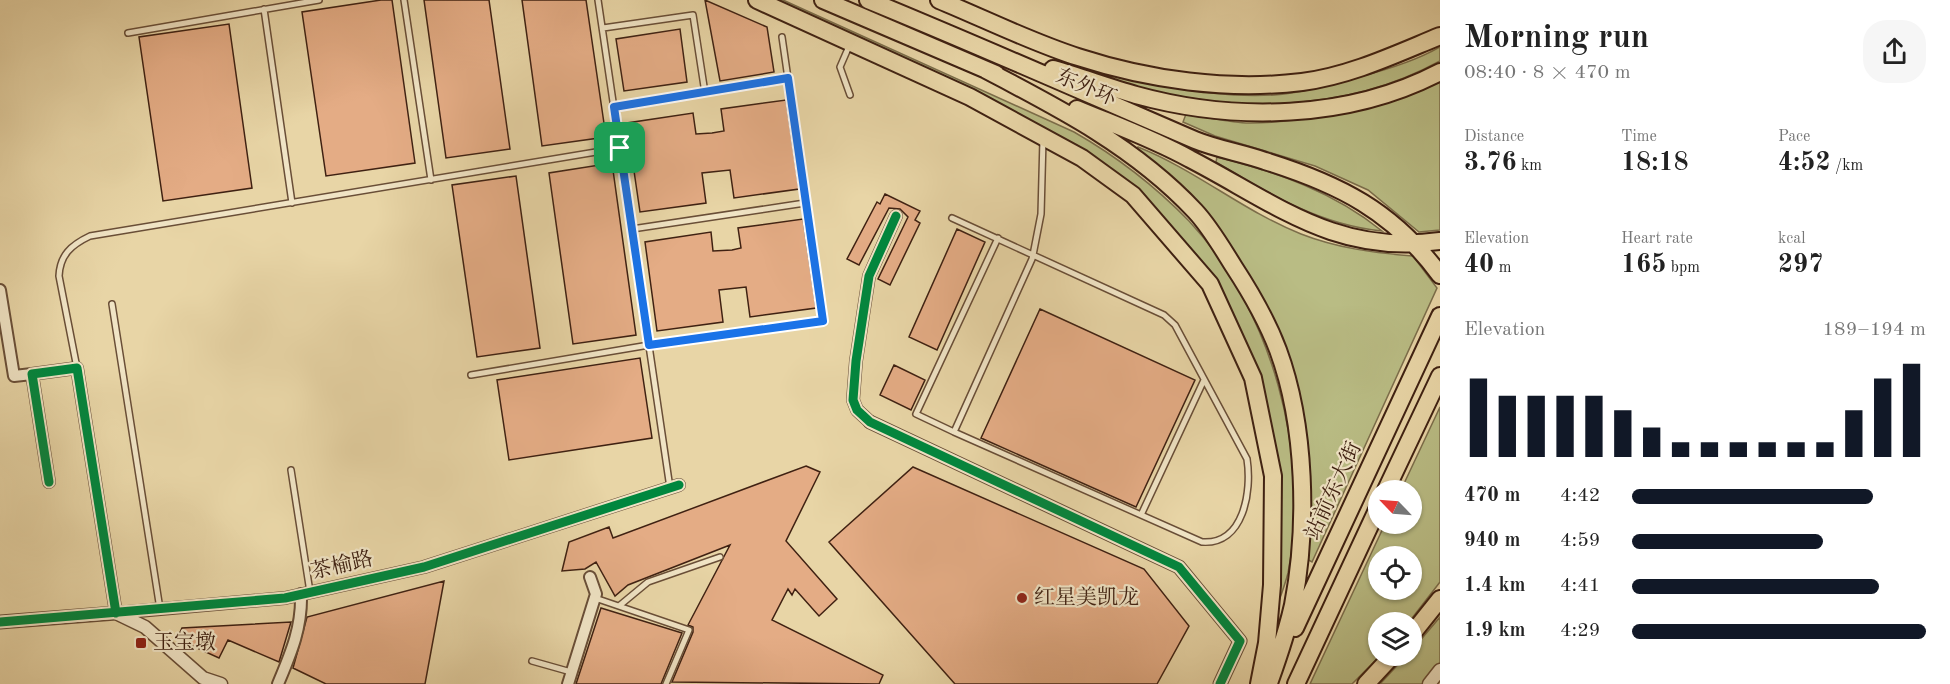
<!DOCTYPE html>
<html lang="en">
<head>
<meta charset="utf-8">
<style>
	:root { --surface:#fff; --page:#f6f6f6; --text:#222; --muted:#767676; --accent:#111827 }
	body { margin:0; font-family:"Old Standard TT","Noto Serif SC",serif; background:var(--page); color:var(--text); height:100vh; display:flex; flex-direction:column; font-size:22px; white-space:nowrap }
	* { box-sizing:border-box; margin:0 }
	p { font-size:20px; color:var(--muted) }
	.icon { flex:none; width:33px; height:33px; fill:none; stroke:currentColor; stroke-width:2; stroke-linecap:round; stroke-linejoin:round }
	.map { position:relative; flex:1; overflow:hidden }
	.drawer { display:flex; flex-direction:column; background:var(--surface); width:510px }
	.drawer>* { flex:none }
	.needle { width:39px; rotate:295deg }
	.fabs { position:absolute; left:1368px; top:480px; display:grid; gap:12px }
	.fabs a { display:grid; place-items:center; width:54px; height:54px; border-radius:50%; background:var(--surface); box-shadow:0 2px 4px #0004; font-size:30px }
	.pin { position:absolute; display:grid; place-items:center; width:51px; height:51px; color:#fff; margin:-26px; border-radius:12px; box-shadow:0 3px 9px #0006 }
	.round { display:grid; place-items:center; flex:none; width:63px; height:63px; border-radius:24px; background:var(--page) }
	.summary { display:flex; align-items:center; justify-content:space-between; height:102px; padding:0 24px }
	h1 { font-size:33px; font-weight:700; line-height:45px }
	.stats { display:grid; grid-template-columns:repeat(3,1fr); gap:9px; height:102px; padding:6px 24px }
	.stats div { display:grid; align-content:center }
	.stats b { font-size:26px; font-weight:700 }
	.stats small { font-size:16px; font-weight:400 }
	.stats p { font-size:16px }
	.chart { height:168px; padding:12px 24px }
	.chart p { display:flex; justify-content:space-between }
	.chart svg { width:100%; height:108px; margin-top:6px; stroke:var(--accent); stroke-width:6 }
	ul { padding:0 24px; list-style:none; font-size:20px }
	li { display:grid; grid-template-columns:96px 72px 1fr; align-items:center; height:45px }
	li i { height:15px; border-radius:8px; background:var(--accent) }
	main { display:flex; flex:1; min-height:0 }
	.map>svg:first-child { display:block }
	.green { fill:#b9bc84; stroke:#7c6e4b; stroke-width:1.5; fill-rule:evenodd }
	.building { fill:#e4ac85; stroke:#3f2112; stroke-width:1.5 }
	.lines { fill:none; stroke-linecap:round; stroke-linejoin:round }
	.service-casing { stroke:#694e37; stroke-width:8 }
	.minor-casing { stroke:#694e37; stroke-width:14 }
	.tertiary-casing { stroke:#694e37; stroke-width:15 }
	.primary-casing { stroke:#3f2112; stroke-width:20 }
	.service { stroke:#f0e4c5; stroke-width:5 }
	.minor { stroke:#f0e4c5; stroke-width:10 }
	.tertiary { stroke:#f0e4c5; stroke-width:12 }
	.primary { stroke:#e8d5a6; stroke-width:16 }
	.cycleway-casing { stroke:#f0e4c5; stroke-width:13 }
	.cycleway { stroke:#00873e; stroke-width:9 }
	.route-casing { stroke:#fff; stroke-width:12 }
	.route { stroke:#1a73e8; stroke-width:8 }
	.poi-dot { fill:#8f2418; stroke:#f0e4c5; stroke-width:2 }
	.labels { text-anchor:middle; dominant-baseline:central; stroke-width:4.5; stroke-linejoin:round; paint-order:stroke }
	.street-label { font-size:21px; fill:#3f2112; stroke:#f0e4c5 }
	.poi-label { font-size:21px; fill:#3f2112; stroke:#f0e4c5; text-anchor:start }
</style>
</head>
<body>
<main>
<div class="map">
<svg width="1440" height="684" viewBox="0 0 1440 684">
	<rect width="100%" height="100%" fill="#e8d5a6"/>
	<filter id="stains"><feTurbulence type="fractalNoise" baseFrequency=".00333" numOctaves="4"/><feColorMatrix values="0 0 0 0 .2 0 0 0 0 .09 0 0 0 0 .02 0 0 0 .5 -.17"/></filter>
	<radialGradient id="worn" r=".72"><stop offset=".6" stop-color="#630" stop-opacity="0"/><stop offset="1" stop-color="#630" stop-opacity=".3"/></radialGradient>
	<!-- green -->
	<path class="green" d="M 770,0 L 783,0 L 1074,132 C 1116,156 1155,186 1189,221 C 1272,310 1311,454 1288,573 C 1284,589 1277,605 1272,621 L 1279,491 L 1223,299 L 1121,177 Z
		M 1029,47 C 1109,71 1189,100 1274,95 C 1302,93 1332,85 1359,77 C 1386,70 1416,61 1440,47 L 1440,61 C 1342,115 1223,113 1119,82 C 1088,73 1058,59 1029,47 Z
		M 1440,79 L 1440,230 L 1419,232 L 1368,190 L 1315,166 L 1215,136 L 1183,122 L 1186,114 C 1205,117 1226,122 1246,123 C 1315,124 1376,101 1440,79 Z
		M 1138,147 C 1196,170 1243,211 1301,234 C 1337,248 1374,253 1413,256 L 1437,288 L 1312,562 L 1305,558 L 1308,463 L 1241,263 L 1135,152 Z
		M 1217,157 C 1277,172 1334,192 1382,231 C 1320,225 1269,194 1216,162 Z
		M 1440,407 L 1440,582 L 1409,622 L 1378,622 L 1380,656 L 1352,684 L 1310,684 L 1385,524 L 1412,524 L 1412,490 L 1401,490 ZM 1378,556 L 1412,556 L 1412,590 L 1378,590 Z
		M 1440,617 L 1440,670 L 1429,684 L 1380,684 L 1406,656 L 1412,656 L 1412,650 Z"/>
	<!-- building -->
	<path class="building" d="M 381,0 L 392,0 L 415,163 L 326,176 L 302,12 Z
		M 424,0 L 489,0 L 510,149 L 446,158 Z
		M 522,0 L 586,0 L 606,137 L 542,146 Z
		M 705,0 L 767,27 L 774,72 L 720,81 Z
		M 229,24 L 252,188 L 163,201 L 139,37 Z
		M 680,29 L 687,82 L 624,91 L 616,39 Z
		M 786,100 L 799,189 L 734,198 L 730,170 L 702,173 L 706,203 L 640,212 L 627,123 L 693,113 L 696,134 L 712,133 L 724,131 L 721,109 Z
		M 612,163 L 636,335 L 573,344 L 549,173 Z
		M 516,176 L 540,348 L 477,357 L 452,185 Z
		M 885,194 L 920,211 L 915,220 L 920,223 L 890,285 L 878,279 L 908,217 L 900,209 L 889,208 L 859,265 L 847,259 L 877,202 L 880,204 Z
		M 803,219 L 816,308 L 750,317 L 746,287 L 719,290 L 723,322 L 657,331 L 645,242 L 711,232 L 713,251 L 732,250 L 741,248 L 738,228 Z
		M 957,229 L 985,242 L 937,350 L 909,337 Z
		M 1040,309 L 1195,380 L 1136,507 L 981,438 Z
		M 640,358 L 652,438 L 509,460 L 497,380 Z
		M 894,365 L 925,380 L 911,410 L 880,395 Z
		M 806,466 L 820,472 L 786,541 L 837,599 L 819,616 L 795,589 L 792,595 L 788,589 L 772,620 L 883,675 L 879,684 L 672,682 L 693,632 L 693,627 L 688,625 L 730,545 L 628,585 L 615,596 L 596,562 L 585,569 L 562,571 L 569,542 L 609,527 L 613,538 Z
		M 913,467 L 1144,569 L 1189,626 L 1157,684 L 955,684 L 829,542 Z
		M 444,581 L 425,684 L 326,684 L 293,668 L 307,617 Z
		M 601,608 L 682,633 L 661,684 L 576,684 Z
		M 291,622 L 279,662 L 228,640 L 219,658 L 177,639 L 182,628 Z"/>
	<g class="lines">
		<!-- service casing -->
		<g class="service-casing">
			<path id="service" d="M 404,0 L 431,180
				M 598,0 L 670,488
				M 264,9 L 292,203
				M 603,28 L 693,15 L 705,93
				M 128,33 L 319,0
				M 850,95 L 840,67 L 850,44
				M 614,107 L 788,78
				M 952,218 L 1164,315 L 1175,325 L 1247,459 C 1252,491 1244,545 1202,542 L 954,432 L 1032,259 L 1033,255 L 1041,214 L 1043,139
				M 632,229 L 805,203
				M 112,304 L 160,609
				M 77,368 L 59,276 C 60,255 71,245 90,236 L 620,148
				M 471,375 L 649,345 L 823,321 L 782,37
				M 954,432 L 916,414 L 998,238
				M 291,470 L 310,592
				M 1141,515 L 1204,380
				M 595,598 L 689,630 L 666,684
				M 619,606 L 648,582 L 720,557
				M 532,661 L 571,672"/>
		</g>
		<!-- minor casing -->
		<g class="minor-casing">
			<path id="minor" d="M 0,290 L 14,376 L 32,374
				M 870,422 L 857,410 L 853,400 L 856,361 L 869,276 L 896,216
				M 49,482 L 32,374 L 77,368 L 116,613 L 285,598 L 424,567 L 679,485
				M 278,684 C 291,653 302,628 301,594
				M 568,684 L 596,594 L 590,577"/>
		</g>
		<!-- tertiary casing -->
		<g class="tertiary-casing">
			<path id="tertiary" d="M 870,422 L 1179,567 L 1240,641 L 1220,684
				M 0,622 L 116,613 L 145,627 L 203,678 L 221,684
				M 1429,684 L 1440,670"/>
		</g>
		<!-- primary casing -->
		<g class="primary-casing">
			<path id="primary" d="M 757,0 L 970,97 L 1082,158 L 1133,195 L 1210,284 L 1253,378 L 1273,476 L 1272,585 L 1267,643 L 1259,684
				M 823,0 L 996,74
				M 868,0 C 978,45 1086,93 1195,140 C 1217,149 1242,153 1265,161 C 1339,184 1393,211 1440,275
				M 939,0 C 985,19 1031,42 1078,57 C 1149,80 1228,91 1302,82 C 1350,76 1396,54 1440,36
				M 1053,69 C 1081,77 1108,87 1136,95 C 1234,122 1348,120 1440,72
				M 986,70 C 1061,109 1136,148 1195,211 C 1210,227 1222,248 1234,267 C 1251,293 1267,321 1278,350 C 1306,426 1308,527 1293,605 C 1287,632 1278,658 1269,683
				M 1077,109 C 1115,125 1154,139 1190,159 C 1275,203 1336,256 1440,241
				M 1386,490 L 1440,376
				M 1295,628 L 1440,316
				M 1412,634 L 1440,599
				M 1296,684 L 1378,508
				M 1366,684 L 1392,656"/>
		</g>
		<!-- service -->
		<use href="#service" class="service"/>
		<!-- minor -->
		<use href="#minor" class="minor"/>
		<!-- tertiary -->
		<use href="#tertiary" class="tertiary"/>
		<!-- primary -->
		<use href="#primary" class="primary"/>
		<!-- cycleway casing -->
		<g class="cycleway-casing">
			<path id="cycleway" d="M 896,216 L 869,276 L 856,361 L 853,400 L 857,410 L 870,422 L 1179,567 L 1240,641 L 1220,684
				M 49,482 L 32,374 L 77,368 L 116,613
				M 0,622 L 285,598 L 424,567 L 679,485"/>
		</g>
		<!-- cycleway -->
		<use href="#cycleway" class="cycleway"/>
	</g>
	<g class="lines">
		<!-- route casing -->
		<g class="route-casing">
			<path id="route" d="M 788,78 L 823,321 L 649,345 L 614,107 Z"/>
		</g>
		<!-- route -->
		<use href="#route" class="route"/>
	</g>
	<!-- markers -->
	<g class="poi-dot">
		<circle cx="1022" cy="598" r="6"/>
		<rect x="135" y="637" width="12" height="12" rx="3"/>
	</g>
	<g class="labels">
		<!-- street labels -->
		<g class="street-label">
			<text transform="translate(1086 88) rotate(23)">东外环</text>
			<text transform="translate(1334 491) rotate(-65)">站前东大街</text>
			<text transform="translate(342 566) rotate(-13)">茶榆路</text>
		</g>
		<!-- poi labels -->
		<g class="poi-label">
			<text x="1034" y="598">红星美凯龙</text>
			<text x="153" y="643">玉宝墩</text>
		</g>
	</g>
	<rect width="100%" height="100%" filter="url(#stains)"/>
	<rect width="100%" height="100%" fill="url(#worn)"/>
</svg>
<div class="fabs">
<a><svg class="needle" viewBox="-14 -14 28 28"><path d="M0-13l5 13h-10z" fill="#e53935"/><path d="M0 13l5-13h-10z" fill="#767676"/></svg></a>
<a><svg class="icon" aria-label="locate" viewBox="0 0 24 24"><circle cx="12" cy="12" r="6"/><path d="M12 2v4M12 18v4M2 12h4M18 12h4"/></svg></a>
<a><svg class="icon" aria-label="layers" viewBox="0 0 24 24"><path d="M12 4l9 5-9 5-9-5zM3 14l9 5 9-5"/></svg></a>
</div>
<div class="pin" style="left:620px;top:148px;background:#1e9e55"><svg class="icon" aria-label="arrive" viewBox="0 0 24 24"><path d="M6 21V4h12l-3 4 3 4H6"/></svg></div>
</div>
<section class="drawer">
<div class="summary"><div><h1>Morning run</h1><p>08:40 · 8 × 470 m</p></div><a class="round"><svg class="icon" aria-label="share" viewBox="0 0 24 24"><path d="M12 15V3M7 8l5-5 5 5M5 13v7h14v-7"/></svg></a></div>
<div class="stats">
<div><p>Distance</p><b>3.76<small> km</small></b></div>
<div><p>Time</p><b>18:18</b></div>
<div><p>Pace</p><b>4:52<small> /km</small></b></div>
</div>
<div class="stats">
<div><p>Elevation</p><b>40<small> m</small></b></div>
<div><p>Heart rate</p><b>165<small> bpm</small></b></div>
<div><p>kcal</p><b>297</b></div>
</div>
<div class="chart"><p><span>Elevation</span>189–194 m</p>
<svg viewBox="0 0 160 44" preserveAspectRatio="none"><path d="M5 44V12M15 44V19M25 44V19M35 44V19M45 44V19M55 44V25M65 44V32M75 44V38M85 44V38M95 44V38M105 44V38M115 44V38M125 44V38M135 44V25M145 44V12M155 44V6"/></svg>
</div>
<ul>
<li><b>470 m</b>4:42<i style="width:82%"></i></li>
<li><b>940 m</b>4:59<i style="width:65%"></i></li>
<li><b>1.4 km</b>4:41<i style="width:84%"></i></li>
<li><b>1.9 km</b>4:29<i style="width:100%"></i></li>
</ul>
</section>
</main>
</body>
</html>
